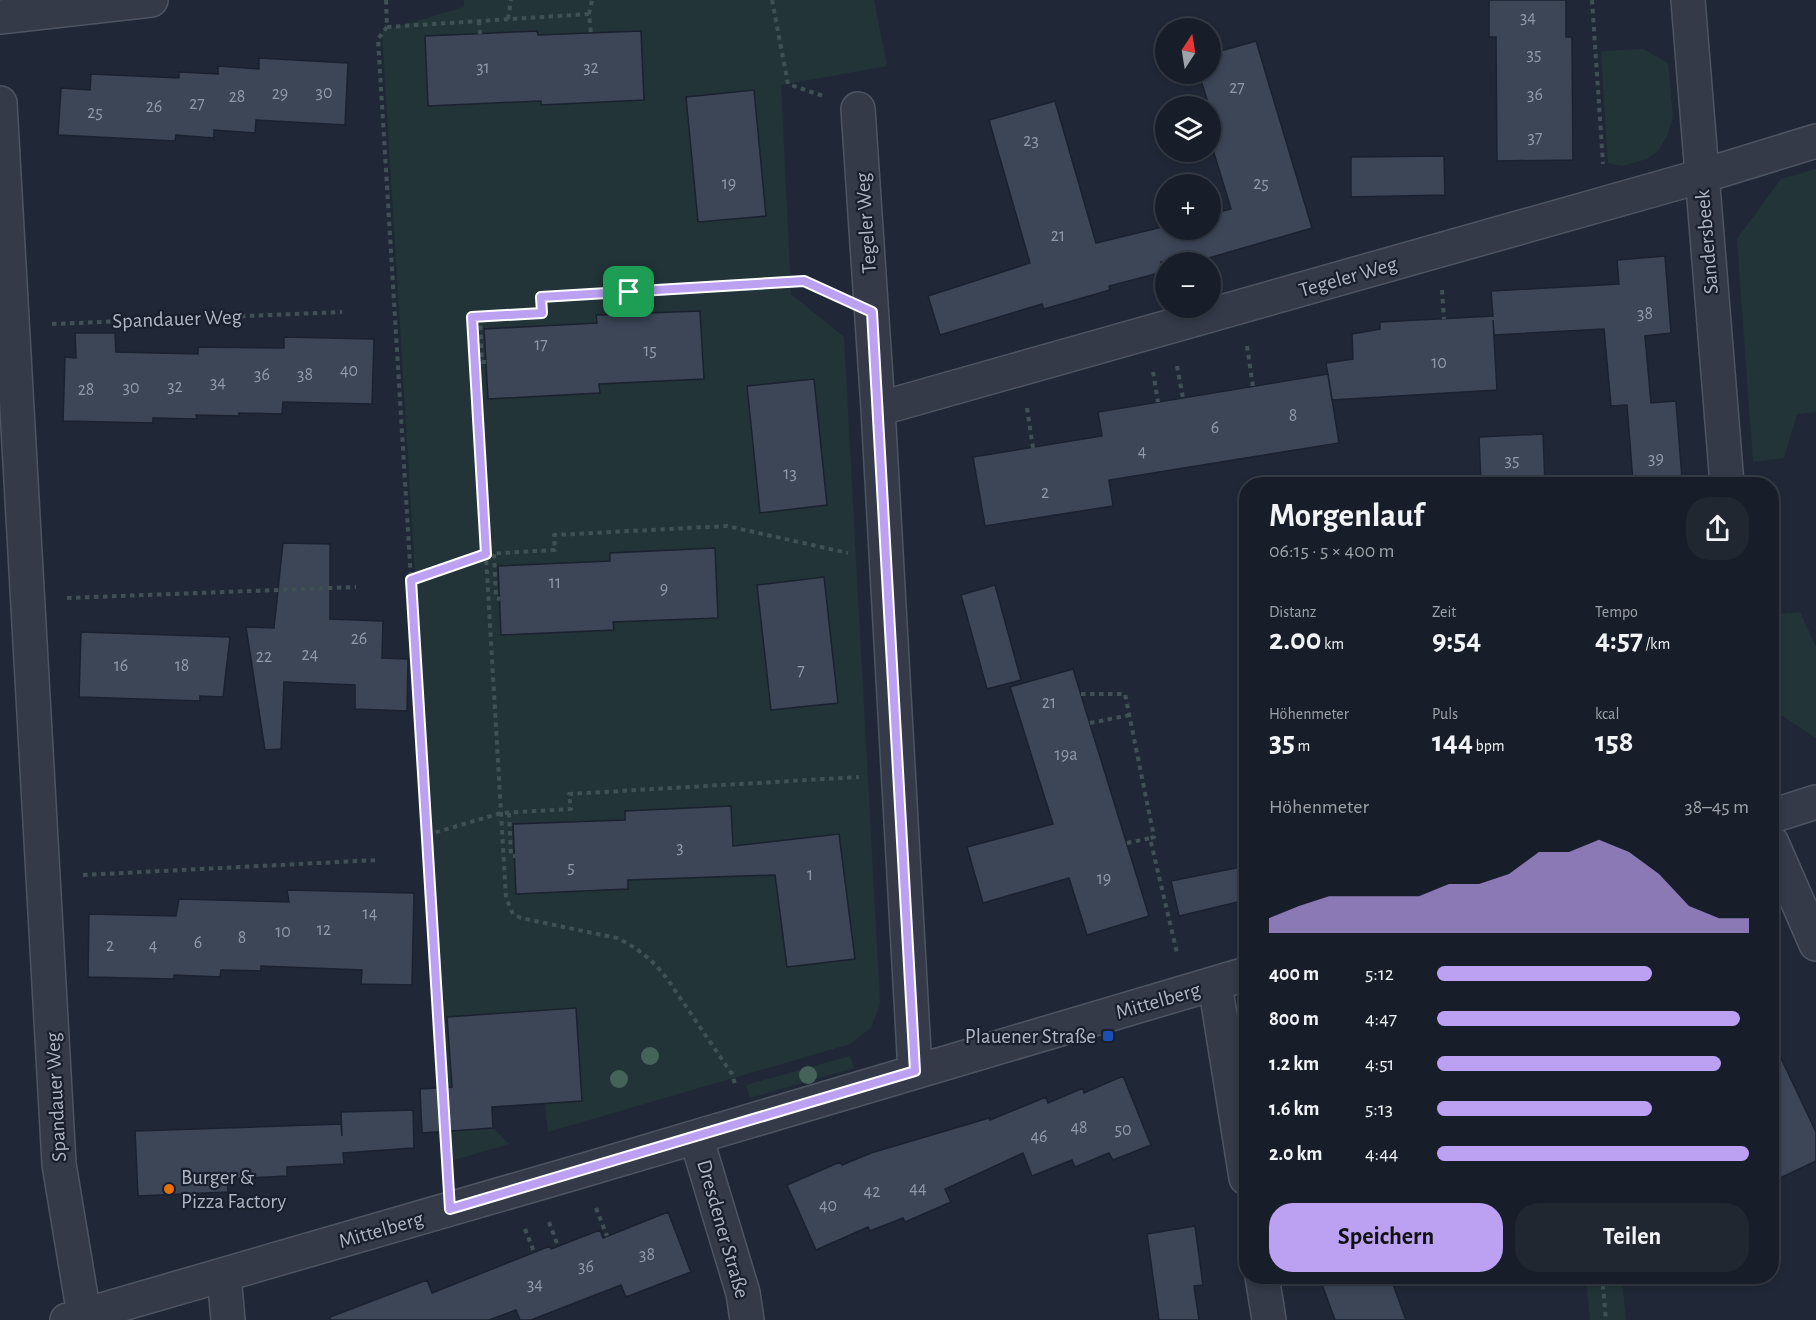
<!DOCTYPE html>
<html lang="de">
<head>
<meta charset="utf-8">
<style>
	:root { --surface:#181e29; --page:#212731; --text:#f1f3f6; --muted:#9fa2a8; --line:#363c46; --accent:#bca0f2 }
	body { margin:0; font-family:"Alegreya Sans",sans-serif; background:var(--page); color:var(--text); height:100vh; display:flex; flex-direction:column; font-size:22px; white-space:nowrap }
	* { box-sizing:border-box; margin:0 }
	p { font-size:20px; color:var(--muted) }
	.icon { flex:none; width:33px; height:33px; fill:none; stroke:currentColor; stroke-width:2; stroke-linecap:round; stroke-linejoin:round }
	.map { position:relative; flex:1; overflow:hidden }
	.sheet { position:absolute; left:1239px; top:477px; width:540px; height:807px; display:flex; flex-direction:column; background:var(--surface); border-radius:24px; box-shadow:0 3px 9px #0003,0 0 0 2px var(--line) }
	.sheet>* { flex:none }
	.needle { width:39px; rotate:12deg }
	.fabs { position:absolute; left:1155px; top:18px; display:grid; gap:12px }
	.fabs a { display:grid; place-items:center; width:66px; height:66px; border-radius:50%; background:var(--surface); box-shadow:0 3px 9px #0003,0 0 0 2px var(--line); font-size:30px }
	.pin { position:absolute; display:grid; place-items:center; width:51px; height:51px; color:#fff; margin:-26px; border-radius:12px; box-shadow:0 3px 9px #0006 }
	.round { display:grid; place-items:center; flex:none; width:63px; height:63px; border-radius:24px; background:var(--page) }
	.headline { display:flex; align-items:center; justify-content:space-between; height:102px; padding:0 30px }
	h1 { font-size:33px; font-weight:600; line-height:45px }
	.stats { display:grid; grid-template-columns:repeat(3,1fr); gap:9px; height:102px; padding:6px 30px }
	.stats div { display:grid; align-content:center }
	.stats b { font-size:30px; font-weight:600 }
	.stats small { font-size:16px; font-weight:400 }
	.stats p { font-size:16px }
	.chart { height:168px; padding:12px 30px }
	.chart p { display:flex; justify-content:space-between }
	.chart svg { width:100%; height:108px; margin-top:6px; fill:var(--accent); opacity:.7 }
	.action { display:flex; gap:12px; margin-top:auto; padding:12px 30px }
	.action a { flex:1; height:69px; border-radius:24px; background:var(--accent); color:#111; font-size:24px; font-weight:600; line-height:69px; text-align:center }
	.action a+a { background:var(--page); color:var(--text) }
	ul { padding:0 30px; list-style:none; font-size:20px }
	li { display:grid; grid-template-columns:96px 72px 1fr; align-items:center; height:45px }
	li i { height:15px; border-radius:8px; background:var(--accent) }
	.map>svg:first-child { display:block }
	.green { fill:#223438 }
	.building { fill:#3c4657; stroke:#1b212e; stroke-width:1.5 }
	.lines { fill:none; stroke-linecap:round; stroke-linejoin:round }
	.minor-casing { stroke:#4e5562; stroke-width:36 }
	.path { stroke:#405156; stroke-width:4; stroke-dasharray:4.5 4.5; stroke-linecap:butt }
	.minor { stroke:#343a48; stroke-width:33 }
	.tree { fill:#466359 }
	.route-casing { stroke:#fff; stroke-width:12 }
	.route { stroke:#bca0f2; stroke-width:8 }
	.transit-dot { fill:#1a4fb4; stroke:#191f2c; stroke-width:2 }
	.food-dot { fill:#e8710a; stroke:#191f2c; stroke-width:2 }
	.labels { text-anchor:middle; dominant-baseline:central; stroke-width:4.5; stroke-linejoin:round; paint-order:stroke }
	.number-label { font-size:18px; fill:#9299a9 }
	.street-label { font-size:21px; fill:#aeb5c4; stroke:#191f2c }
	.poi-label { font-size:21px; fill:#aeb5c4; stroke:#191f2c; text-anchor:end }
</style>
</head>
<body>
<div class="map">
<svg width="1816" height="1320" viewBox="0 0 1816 1320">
	<rect width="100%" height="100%" fill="#202837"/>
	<!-- green -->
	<path class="green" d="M 464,0 L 874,0 L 887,66 L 781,85 L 791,294 L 844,337 L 880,1003 L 871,1028 L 850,1044 L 548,1132 L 545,1103 L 582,1100 L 576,1008 L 448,1017 L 456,1130 L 493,1128 L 509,1144 L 451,1161 L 382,31 L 464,7 Z
		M 1643,49 L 1668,63 L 1673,117 L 1667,136 L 1658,151 L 1647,159 L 1622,166 L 1608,163 L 1601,51 Z
		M 1816,169 L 1816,412 L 1797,414 L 1784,458 L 1753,462 L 1737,239 L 1781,179 Z
		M 1800,612 L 1816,647 L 1816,738 L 1781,715 L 1772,632 L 1772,615 Z
		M 850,1056 L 854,1068 L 750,1098 L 746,1085 Z
		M 1586,1277 L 1622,1277 L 1626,1320 L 1590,1320 Z"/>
	<!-- building -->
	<path class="building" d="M 1489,0 L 1566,0 L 1566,37 L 1572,37 L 1573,160 L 1497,161 L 1496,37 L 1489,37 Z
		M 537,31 L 538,35 L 641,31 L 644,100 L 541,105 L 541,101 L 428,106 L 425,36 Z
		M 1256,41 L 1312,228 L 1195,262 L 1161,262 L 1163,272 L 1109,286 L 1110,290 L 1044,309 L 1042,304 L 940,335 L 928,296 L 1030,263 L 989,120 L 1055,101 L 1096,243 L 1166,226 L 1166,230 L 1210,230 L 1210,214 L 1231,209 L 1210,140 L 1210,106 L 1209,106 L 1199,74 L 1210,74 L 1210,54 Z
		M 259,58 L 348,63 L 345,125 L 256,120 L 255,133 L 214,130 L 214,138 L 176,135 L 175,141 L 58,135 L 61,88 L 90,90 L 91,74 L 179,78 L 179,72 L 218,74 L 218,66 L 259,69 Z
		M 754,90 L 766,216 L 698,222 L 686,97 Z
		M 1444,156 L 1445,195 L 1351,197 L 1351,157 Z
		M 1665,256 L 1671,333 L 1645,336 L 1651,403 L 1676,401 L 1682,479 L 1633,482 L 1627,405 L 1611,406 L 1604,329 L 1494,335 L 1493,320 L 1497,390 L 1332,400 L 1326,363 L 1353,359 L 1352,334 L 1380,329 L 1380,322 L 1493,316 L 1491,291 L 1619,284 L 1617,260 Z
		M 700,311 L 704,379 L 599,384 L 600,393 L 488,399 L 484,329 L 597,323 L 596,315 Z
		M 75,333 L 115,333 L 116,352 L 198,354 L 198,347 L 284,348 L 284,337 L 374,339 L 372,404 L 283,402 L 282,414 L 239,413 L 239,416 L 196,415 L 197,419 L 153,418 L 153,423 L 63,421 L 65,357 L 76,358 Z
		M 1328,374 L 1339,443 L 1109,480 L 1113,506 L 985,526 L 973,457 L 1102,436 L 1098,412 Z
		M 814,379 L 827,505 L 760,513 L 747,386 Z
		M 1543,434 L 1545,484 L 1481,484 L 1479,437 Z
		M 283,543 L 330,544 L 330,619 L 383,621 L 382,658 L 408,659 L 407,711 L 355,709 L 355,685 L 284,682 L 281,749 L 265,750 L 246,627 L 274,628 Z
		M 715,548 L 718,618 L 613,622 L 614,630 L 501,635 L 498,566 L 610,561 L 610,553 Z
		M 824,577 L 838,703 L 771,710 L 757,585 Z
		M 995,585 L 1021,680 L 987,689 L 961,595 Z
		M 81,632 L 230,637 L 223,697 L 200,696 L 200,701 L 79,697 Z
		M 1073,669 L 1149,916 L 1087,935 L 1069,878 L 983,903 L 967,847 L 1053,824 L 1010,687 Z
		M 731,806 L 733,846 L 839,834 L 855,959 L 787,967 L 775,875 L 628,880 L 628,889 L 516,894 L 513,824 L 625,820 L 625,811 Z
		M 1246,866 L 1246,900 L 1179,916 L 1171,881 Z
		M 287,890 L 414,893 L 412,985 L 361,984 L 362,970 L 261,966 L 261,971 L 221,970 L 220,977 L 174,975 L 174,979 L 88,977 L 89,914 L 176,916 L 179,899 L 289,902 Z
		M 576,1008 L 582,1101 L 492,1107 L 493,1128 L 422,1133 L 420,1089 L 452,1087 L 447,1017 Z
		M 1772,1039 L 1816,1132 L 1816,1161 L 1772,1182 Z
		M 1123,1076 L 1151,1145 L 1113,1160 L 1109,1153 L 1075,1167 L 1072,1160 L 1032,1176 L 1023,1153 L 945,1189 L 951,1202 L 905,1222 L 903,1218 L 870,1231 L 868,1227 L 816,1250 L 787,1185 L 840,1162 L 842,1165 L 871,1153 L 989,1118 L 990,1120 L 1046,1097 L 1048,1103 L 1083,1088 L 1084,1093 Z
		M 413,1110 L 414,1148 L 343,1153 L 344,1164 L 287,1167 L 287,1176 L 227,1179 L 228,1192 L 138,1196 L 135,1131 L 341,1124 L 342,1136 L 341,1112 Z
		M 668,1212 L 691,1272 L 626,1297 L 621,1285 L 531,1320 L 520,1320 L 516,1310 L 489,1320 L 330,1320 L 330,1317 L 427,1280 L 432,1293 L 550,1246 L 551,1249 L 600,1230 L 603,1238 Z
		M 1195,1226 L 1203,1285 L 1194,1286 L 1199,1320 L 1159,1320 L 1147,1234 Z
		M 1319,1276 L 1390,1276 L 1406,1320 L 1335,1320 Z"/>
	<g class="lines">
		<!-- minor casing -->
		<g class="minor-casing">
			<path id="minor" d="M 1688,0 L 1727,484
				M 0,17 L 151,0
				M 0,103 L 59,1164 L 84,1315
				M 858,109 L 878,409
				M 1772,816 L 1816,802
				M 1772,843 L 1816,944
				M 1215,984 L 1246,1178
				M 915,1071 L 878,409 L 1702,176 L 1816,141
				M 696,1137 L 743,1293 L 747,1320
				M 224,1275 L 228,1320
				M 1262,1276 L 1269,1320
				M 67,1320 L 581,1171 L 1246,974"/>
		</g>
		<!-- path -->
		<path class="path" d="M 386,0 L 387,27 L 589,14 L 591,33
			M 772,0 L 788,84 L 823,96
			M 1592,0 L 1603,164
			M 589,14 L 592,0
			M 508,19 L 511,0
			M 479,21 L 480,34
			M 387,27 L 378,39 L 447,1170
			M 1442,290 L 1444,319
			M 480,316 L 472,317 L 506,898 L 513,914 L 521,918 L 617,938 C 638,948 654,961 668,980 L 732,1074 L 735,1084
			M 52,324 L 342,312
			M 1247,346 L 1253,387
			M 486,362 L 482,362 L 480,316 L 542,313 L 541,297 L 804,281 L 831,293
			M 1177,366 L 1183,398
			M 1153,372 L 1158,402
			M 1027,408 L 1033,448
			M 494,554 L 496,598 L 500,599
			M 411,580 L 486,554 L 555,550 L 554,535 L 727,526 L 848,553
			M 67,598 L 356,587
			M 1081,694 L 1125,694 L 1154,837 L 1150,838 L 1177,953
			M 1090,723 L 1130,715
			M 509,813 L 511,856 L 515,856
			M 427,835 L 501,813 L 571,809 L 569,794 L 859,777
			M 1127,843 L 1150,838
			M 83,875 L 378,860
			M 596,1208 L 607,1236
			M 549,1222 L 558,1246
			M 525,1229 L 534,1252
			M 1602,1276 L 1606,1320"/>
		<!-- minor -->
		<use href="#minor" class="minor"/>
	</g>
	<!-- trees -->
	<g class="tree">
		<circle cx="650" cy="1056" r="9"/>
		<circle cx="808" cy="1075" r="9"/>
		<circle cx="619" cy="1079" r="9"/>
	</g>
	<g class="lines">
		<!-- route casing -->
		<g class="route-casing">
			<path id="route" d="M 804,281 L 872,312 L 915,1071 L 450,1209 L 411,580 L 486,554 L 472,317 L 542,313 L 541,297 Z"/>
		</g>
		<!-- route -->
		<use href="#route" class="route"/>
	</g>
	<!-- markers -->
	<rect class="transit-dot" x="1102" y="1030" width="12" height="12" rx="3"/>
	<circle class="food-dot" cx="169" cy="1189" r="6"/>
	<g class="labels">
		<!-- number labels -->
		<g class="number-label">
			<text x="1528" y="18">34</text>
			<text x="1534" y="55">35</text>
			<text x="483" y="68">31</text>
			<text x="591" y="68">32</text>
			<text x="1237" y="88">27</text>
			<text x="324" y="93">30</text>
			<text x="280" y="94">29</text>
			<text x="1535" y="95">36</text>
			<text x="237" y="97">28</text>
			<text x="197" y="104">27</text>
			<text x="154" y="107">26</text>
			<text x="95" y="113">25</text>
			<text x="1535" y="138">37</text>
			<text x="1031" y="141">23</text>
			<text x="729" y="184">19</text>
			<text x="1261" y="184">25</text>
			<text x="1058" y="236">21</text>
			<text x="1645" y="314">38</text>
			<text x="541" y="345">17</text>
			<text x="650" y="351">15</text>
			<text x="1439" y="363">10</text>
			<text x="349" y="371">40</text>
			<text x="262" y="375">36</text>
			<text x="305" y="375">38</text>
			<text x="218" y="383">34</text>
			<text x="175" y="387">32</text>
			<text x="131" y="388">30</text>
			<text x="86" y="390">28</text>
			<text x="1293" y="416">8</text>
			<text x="1215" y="428">6</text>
			<text x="1142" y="452">4</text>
			<text x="1656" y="459">39</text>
			<text x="1512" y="461">35</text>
			<text x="790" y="474">13</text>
			<text x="1045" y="493">2</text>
			<text x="555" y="583">11</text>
			<text x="664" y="589">9</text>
			<text x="359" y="639">26</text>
			<text x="310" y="655">24</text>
			<text x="264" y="657">22</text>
			<text x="121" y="666">16</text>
			<text x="182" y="666">18</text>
			<text x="801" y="671">7</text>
			<text x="1049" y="703">21</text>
			<text x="1066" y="755">19a</text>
			<text x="680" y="848">3</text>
			<text x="571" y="868">5</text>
			<text x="810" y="875">1</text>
			<text x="1104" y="879">19</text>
			<text x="370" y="914">14</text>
			<text x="324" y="930">12</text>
			<text x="283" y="932">10</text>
			<text x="242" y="938">8</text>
			<text x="198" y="943">6</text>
			<text x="110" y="946">2</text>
			<text x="153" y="946">4</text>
			<text x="1079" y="1128">48</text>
			<text x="1123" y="1130">50</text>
			<text x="1039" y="1137">46</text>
			<text x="918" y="1189">44</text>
			<text x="872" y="1192">42</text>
			<text x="828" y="1206">40</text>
			<text x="647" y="1255">38</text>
			<text x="586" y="1267">36</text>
			<text x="535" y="1285">34</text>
		</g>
		<!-- street labels -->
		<g class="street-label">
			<text transform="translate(866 223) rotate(-94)">Tegeler Weg</text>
			<text transform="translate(1707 242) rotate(-95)">Sandersbeek</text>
			<text transform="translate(1348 277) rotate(-16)">Tegeler Weg</text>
			<text transform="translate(177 319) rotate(-2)">Spandauer Weg</text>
			<text transform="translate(1158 1001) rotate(-16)">Mittelberg</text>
			<text transform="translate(56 1097) rotate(-93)">Spandauer Weg</text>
			<text transform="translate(723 1229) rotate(74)">Dresdener Straße</text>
			<text transform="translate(381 1230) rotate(-16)">Mittelberg</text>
		</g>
		<!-- poi labels -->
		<g class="poi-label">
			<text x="1096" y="1036">Plauener Straße</text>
			<text x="181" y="1177" text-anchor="start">Burger &amp;<tspan x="181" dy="24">Pizza Factory</tspan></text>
		</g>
	</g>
</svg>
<div class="fabs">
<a><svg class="needle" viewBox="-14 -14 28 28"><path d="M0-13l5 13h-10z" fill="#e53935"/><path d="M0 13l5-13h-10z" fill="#9fa2a8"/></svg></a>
<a><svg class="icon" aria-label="layers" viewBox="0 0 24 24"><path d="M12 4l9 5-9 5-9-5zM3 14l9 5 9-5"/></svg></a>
<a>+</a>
<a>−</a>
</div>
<div class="pin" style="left:629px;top:292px;background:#1e9e55"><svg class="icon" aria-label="arrive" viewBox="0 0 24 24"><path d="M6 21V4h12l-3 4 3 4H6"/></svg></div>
<section class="sheet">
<div class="headline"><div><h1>Morgenlauf</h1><p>06:15 · 5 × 400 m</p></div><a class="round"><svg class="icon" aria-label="share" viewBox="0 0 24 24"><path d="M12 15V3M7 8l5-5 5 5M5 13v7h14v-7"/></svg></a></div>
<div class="stats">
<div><p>Distanz</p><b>2.00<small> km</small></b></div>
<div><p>Zeit</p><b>9:54</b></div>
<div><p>Tempo</p><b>4:57<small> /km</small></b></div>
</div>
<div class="stats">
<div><p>Höhenmeter</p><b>35<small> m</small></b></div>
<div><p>Puls</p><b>144<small> bpm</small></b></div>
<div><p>kcal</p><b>158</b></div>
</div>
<div class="chart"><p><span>Höhenmeter</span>38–45 m</p>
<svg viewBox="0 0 160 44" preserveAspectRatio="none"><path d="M0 44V38L10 33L20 29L30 29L40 29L50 29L60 24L70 24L80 20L90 11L100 11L110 6L120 11L130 20L140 33L150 38L160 38V44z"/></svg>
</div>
<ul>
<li><b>400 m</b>5:12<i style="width:69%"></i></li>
<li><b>800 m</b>4:47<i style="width:97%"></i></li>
<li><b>1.2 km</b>4:51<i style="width:91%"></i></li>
<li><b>1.6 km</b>5:13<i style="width:69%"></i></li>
<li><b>2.0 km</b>4:44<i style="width:100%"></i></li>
</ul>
<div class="action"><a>Speichern</a><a>Teilen</a></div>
</section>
</div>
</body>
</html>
